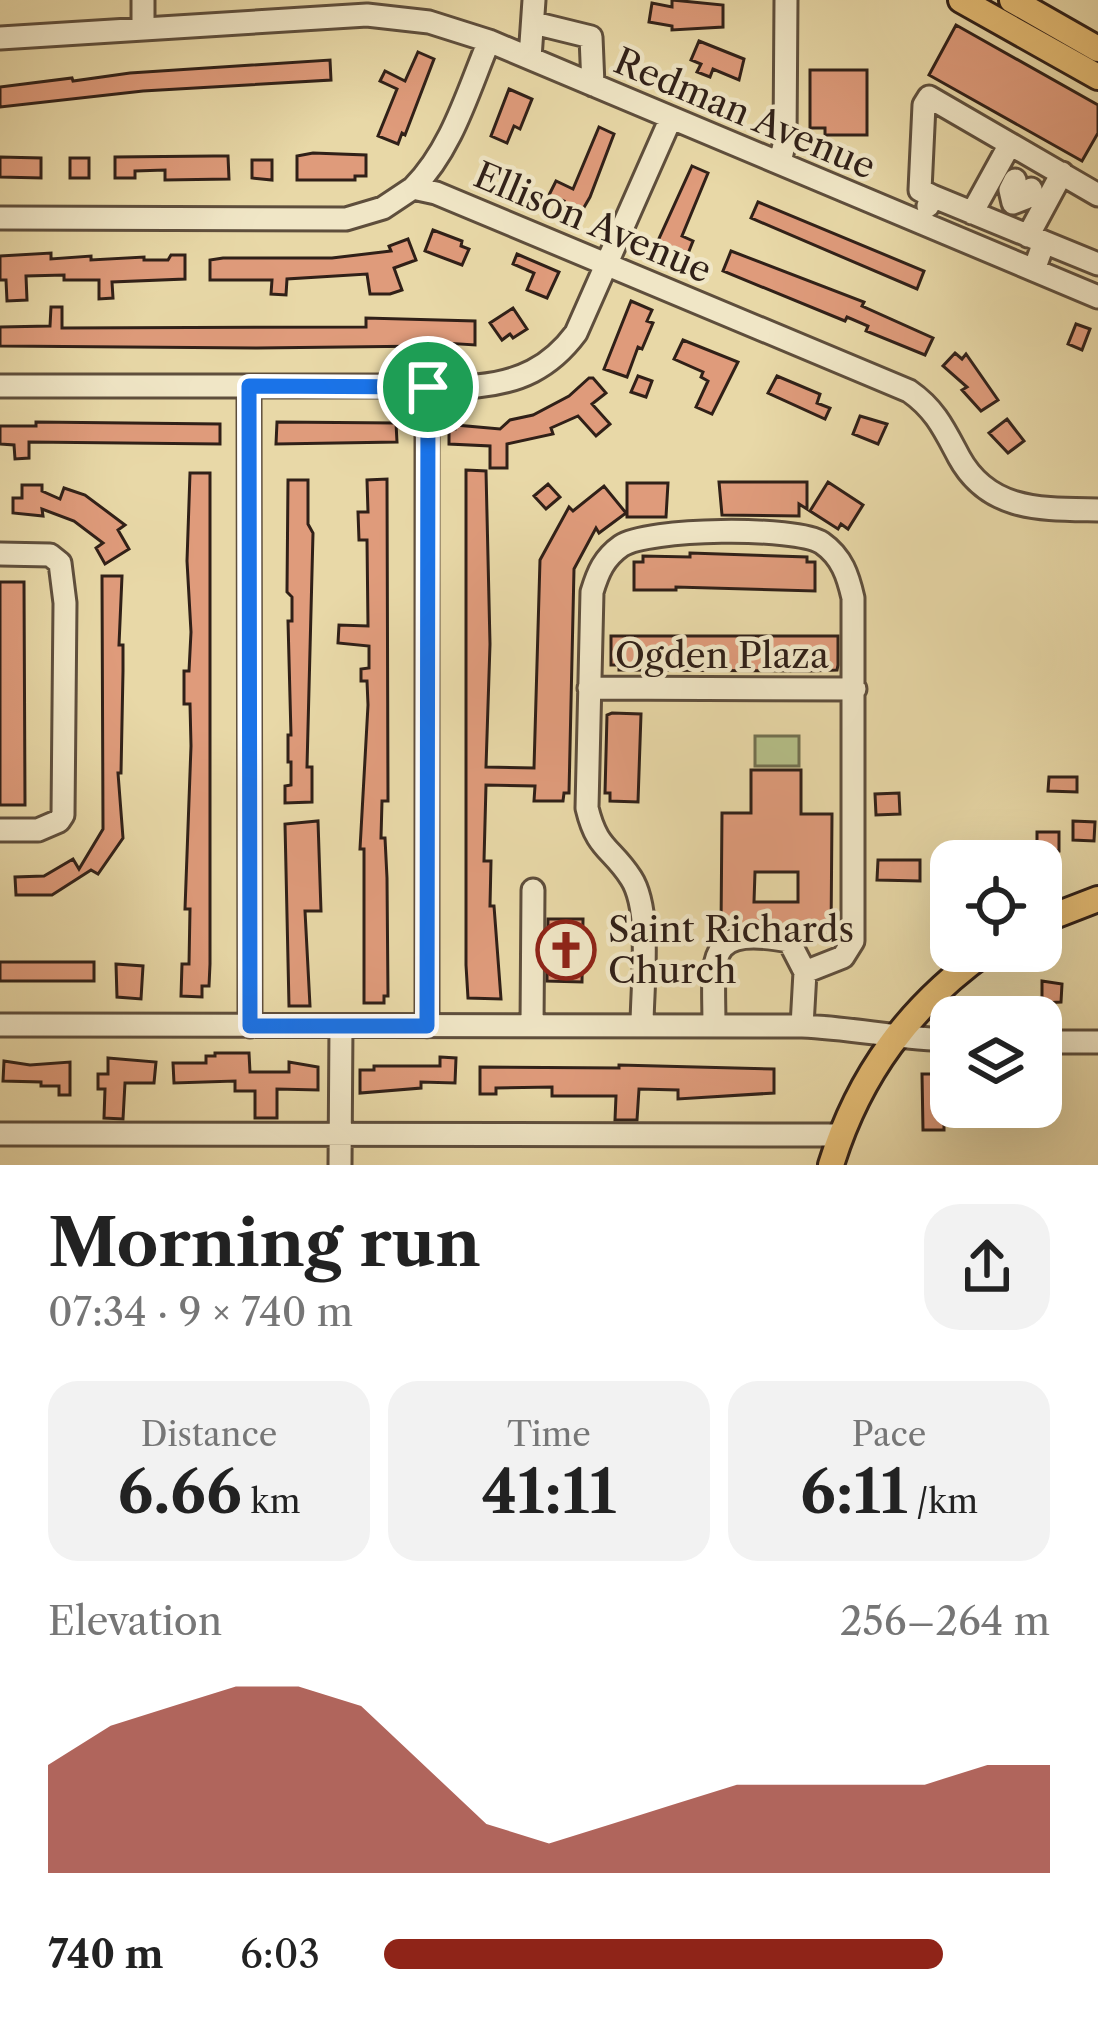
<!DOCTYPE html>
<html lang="en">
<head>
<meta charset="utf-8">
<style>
	:root { --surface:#fff; --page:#f2f2f2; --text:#222; --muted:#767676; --accent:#8f2418 }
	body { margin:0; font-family:"Libre Caslon Text",serif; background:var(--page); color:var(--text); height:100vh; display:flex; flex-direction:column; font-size:45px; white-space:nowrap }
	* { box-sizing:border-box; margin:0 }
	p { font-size:39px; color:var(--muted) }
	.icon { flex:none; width:66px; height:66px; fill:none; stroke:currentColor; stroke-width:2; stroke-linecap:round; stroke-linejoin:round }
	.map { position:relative; height:1165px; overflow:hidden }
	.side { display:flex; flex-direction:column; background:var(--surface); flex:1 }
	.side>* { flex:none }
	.buttons { position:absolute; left:930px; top:840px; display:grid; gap:24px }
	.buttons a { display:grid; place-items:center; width:132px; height:132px; border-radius:24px; background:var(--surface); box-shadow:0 12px 48px #0002; font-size:60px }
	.pin { position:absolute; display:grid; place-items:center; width:102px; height:102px; color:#fff; margin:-51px; border:6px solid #fff; border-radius:50%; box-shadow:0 3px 12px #0007 }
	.round { display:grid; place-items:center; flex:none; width:126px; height:126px; border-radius:36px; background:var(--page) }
	.head { display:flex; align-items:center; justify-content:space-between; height:204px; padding:0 48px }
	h1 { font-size:66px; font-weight:700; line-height:90px }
	.metrics { display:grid; grid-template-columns:repeat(3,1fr); gap:18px; height:204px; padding:12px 48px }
	.metrics div { display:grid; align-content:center; border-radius:30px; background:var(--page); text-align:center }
	.metrics b { font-size:60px; font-weight:700 }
	.metrics small { font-size:33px; font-weight:400 }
	.metrics p { font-size:33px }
	.chart { height:336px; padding:24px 48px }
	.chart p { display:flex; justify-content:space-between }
	.chart svg { width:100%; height:216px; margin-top:12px; fill:var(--accent); opacity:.7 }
	ul { padding:0 48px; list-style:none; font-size:39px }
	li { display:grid; grid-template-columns:192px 144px 1fr; align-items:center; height:90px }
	li i { height:30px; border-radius:15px; background:var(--accent) }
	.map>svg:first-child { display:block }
	.green { fill:#b5bf88; stroke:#727050; stroke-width:3 }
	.building { fill:#df9b7b; stroke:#302018; stroke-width:3; fill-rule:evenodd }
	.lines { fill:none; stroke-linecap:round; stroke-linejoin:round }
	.minor-casing { stroke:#5e4e3c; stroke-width:27 }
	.major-casing { stroke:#302018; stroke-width:30 }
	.minor { stroke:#f0e6c6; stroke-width:21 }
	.major { stroke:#e4bc74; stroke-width:24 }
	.route-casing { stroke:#fff; stroke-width:24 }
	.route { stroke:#1a73e8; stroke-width:15 }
	.labels { text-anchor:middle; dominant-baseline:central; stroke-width:9; stroke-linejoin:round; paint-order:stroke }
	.street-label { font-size:36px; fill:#302018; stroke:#f0e6c6 }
	.poi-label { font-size:36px; fill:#302018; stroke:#f0e6c6; text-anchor:start }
</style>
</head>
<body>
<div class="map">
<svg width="1098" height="1165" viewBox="0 0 1098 1165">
	<rect width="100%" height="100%" fill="#e8d8a7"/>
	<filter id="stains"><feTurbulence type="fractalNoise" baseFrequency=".00167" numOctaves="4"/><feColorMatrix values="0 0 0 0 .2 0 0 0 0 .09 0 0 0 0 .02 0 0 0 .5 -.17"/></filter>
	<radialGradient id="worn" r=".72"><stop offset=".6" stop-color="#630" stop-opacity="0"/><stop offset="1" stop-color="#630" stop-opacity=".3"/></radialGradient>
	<!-- green -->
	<path class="green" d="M 755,736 L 799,736 L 799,766 L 755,766 Z"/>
	<!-- building -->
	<path class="building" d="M 672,0 L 723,5 L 723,27 L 672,30 L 672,26 L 649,22 L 652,3 L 672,7 Z
		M 956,25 L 1098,105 L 1098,133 L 1082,161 L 929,75 Z
		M 699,41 L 744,59 L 739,80 L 713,69 L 710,77 L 697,72 L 701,64 L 691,60 Z
		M 418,52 L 434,59 L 405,135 L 402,133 L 398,144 L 378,136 L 397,89 L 380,81 L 385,71 L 405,81 Z
		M 330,60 L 331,80 L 143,91 L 0,107 L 0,87 L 72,78 L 73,81 L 130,73 Z
		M 810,70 L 867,70 L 867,135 L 825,135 L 825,128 L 810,128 Z
		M 509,89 L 532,99 L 520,129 L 514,126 L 507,143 L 491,136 Z
		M 599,127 L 614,134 L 590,197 L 576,221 L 559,213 L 564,201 L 549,195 L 556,181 L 573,189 Z
		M 313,153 L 366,155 L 366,176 L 355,176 L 355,180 L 297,180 L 297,156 Z
		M 214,156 L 228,156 L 229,179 L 165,180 L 165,170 L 135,171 L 135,178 L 115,178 L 115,157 Z
		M 0,157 L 41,158 L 41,178 L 0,177 Z
		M 70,158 L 89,158 L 89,178 L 70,178 Z
		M 252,160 L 272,160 L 272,180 L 252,178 Z
		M 692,166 L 708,173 L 682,236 L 693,241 L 687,256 L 675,251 L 671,262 L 652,254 Z
		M 758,202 L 924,271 L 917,289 L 751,218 Z
		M 433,230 L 462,241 L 461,246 L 469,249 L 462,265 L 425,251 Z
		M 408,239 L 416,260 L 394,268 L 402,290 L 390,294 L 370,294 L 367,274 L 287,279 L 286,295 L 271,294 L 272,280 L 210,280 L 210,260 L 223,258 L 332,258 L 391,251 L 389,246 Z
		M 731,251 L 864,302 L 862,306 L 933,338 L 925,355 L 866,331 L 868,326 L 847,317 L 845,321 L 723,271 Z
		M 51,253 L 51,259 L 91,256 L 91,260 L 144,257 L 144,260 L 168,260 L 171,255 L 185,255 L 185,279 L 112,282 L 113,298 L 99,299 L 99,280 L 64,280 L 64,275 L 26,276 L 27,300 L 7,301 L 6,280 L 0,280 L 0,256 Z
		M 517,254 L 559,272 L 547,298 L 527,290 L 534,273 L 513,264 Z
		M 631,301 L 652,310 L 647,321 L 653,323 L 642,349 L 638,347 L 627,377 L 604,369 Z
		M 51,307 L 62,307 L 62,328 L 366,327 L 366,318 L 475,321 L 475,345 L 429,342 L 429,346 L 257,348 L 0,346 L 0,327 L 50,326 Z
		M 513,308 L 527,329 L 513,338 L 510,334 L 502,340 L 490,323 Z
		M 1076,324 L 1090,329 L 1082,350 L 1068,344 Z
		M 683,340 L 738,362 L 712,414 L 696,407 L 708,381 L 701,377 L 703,372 L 674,359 Z
		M 955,353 L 962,359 L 966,354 L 998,400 L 981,411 L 962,390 L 967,387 L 943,366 Z
		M 638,376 L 652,381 L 646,397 L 631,392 Z
		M 777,376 L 820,394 L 817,403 L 830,408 L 825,419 L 768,393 Z
		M 589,378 L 593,378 L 606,393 L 592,404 L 610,424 L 596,436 L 578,416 L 551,428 L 553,434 L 507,444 L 507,468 L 490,468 L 490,446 L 449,444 L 449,429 L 455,429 L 455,425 L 500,429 L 510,420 L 533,415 L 569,396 Z
		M 860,416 L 887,424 L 878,444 L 853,434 Z
		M 1007,419 L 1024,441 L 1008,453 L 989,433 Z
		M 36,422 L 220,424 L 220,444 L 29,442 L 29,458 L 15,459 L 14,445 L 0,444 L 0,426 L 36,426 Z
		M 277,422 L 396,423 L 397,442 L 276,444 Z
		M 466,470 L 486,471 L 490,644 L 486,767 L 534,768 L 540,560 L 569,507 L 573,511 L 604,486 L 626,513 L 599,533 L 596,528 L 574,569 L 569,793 L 564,793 L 563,801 L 534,801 L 535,786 L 486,785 L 484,861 L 491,861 L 490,906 L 494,906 L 501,999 L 468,998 L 466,965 Z
		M 190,473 L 210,473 L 210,964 L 209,986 L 202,986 L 202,997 L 181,996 L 182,964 L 189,964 L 190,909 L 185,909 L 191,746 L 190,704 L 184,704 L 184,671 L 189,671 L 191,632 L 187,561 Z
		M 387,479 L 388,801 L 382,801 L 381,838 L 385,838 L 387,878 L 388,996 L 384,996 L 384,1003 L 364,1003 L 364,849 L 360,849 L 368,705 L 367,681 L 361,681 L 361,669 L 369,668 L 369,646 L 338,643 L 339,625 L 368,626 L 367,540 L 359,540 L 358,512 L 368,512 L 367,480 Z
		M 288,480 L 308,480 L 308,524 L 313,533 L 307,767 L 312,767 L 312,802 L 285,803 L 285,786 L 291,785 L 291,762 L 288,762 L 288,735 L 291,735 L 288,621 L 292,621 L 292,597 L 287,592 Z
		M 719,482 L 807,482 L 807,509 L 799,504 L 799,516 L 722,515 Z
		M 828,482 L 863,505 L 848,529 L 841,524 L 838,529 L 810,511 Z
		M 627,483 L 668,483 L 666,517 L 627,517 Z
		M 548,484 L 560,497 L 546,509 L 534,496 Z
		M 22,485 L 42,485 L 42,491 L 60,499 L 64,488 L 85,495 L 125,525 L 118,530 L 129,549 L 105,564 L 96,548 L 103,543 L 74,521 L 42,509 L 43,516 L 13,513 L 13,498 L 22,498 Z
		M 690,553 L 807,557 L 807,562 L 815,562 L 815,591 L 676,587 L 676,590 L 634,590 L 634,562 L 643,562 L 643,556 L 690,557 Z
		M 102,576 L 122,576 L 119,645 L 123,645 L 123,671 L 121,773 L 118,773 L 123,838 L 98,874 L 91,870 L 52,895 L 16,895 L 15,877 L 44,876 L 73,859 L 79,869 L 103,829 Z
		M 0,582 L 24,582 L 25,805 L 0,805 Z
		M 611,636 L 838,636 L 838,665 L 837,670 L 809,671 L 619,670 L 619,665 L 611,665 Z
		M 612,713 L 641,714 L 638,802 L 610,801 L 610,793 L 605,793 L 607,715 Z
		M 751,770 L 801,770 L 801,814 L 832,814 L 831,935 L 803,934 L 792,926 L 761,922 L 721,929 L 722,813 L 751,813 ZM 755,872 L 798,872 L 798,902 L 754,902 Z
		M 1049,777 L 1077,777 L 1077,792 L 1048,791 Z
		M 899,793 L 900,814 L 876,815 L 875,794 Z
		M 318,821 L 321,911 L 305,911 L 310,1006 L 289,1006 L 285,824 Z
		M 1073,821 L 1095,822 L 1094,841 L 1073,840 Z
		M 1037,832 L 1059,832 L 1059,851 L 1037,851 Z
		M 1007,847 L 1030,847 L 1030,861 L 1007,861 Z
		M 878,860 L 920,860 L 920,881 L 877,880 Z
		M 548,919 L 583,919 L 582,982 L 547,981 Z
		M 0,962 L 94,962 L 94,981 L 0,981 Z
		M 116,964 L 143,966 L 141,999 L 117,997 Z
		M 1042,981 L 1062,984 L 1061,1002 L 1042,1003 Z
		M 215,1053 L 249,1053 L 250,1072 L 289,1072 L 289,1062 L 318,1067 L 318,1090 L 277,1089 L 277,1118 L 255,1118 L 255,1091 L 235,1091 L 235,1081 L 174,1083 L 173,1063 L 206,1063 L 206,1056 L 215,1056 Z
		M 440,1057 L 456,1058 L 455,1083 L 421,1082 L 421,1088 L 360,1093 L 360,1070 L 374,1070 L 374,1066 L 440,1066 Z
		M 108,1058 L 156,1062 L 154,1083 L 125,1083 L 123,1119 L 104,1118 L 105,1089 L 98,1089 L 98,1074 L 108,1074 Z
		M 4,1061 L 30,1065 L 70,1062 L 70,1095 L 59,1095 L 59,1086 L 41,1086 L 41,1082 L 3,1081 Z
		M 619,1065 L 774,1069 L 774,1093 L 678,1099 L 678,1090 L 639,1089 L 637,1120 L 615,1120 L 616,1096 L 552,1096 L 552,1087 L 496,1088 L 496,1094 L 480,1094 L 480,1067 L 619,1068 Z
		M 922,1074 L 944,1074 L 944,1130 L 923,1130 Z"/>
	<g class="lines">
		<!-- minor casing -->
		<g class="minor-casing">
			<path id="minor" d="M 143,0 L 143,27
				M 534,23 L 591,37 L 593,85
				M 0,38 L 367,15 L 429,22 L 489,41 L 1098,297
				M 530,58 L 534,0
				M 780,162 L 785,141 L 786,0
				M 1015,180 L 1010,190 L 1013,203 L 1026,198 L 1031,189
				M 413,188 C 452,149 468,91 489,41
				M 932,196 L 920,190 L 924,105 L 929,97 L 1098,195
				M 928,206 L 932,196 L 1044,242 L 1034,270
				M 972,213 L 1010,144
				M 0,218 L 346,219 L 383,208 L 413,188 L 436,193 L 909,391 C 935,409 944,429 959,457 C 989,512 1043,509 1098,510
				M 1028,236 L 1062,173
				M 1044,242 L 1098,264
				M 0,386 L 477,386 C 519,382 550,368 576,333 L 671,118
				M 249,386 L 250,1026
				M 0,554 L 50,555 L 60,563 L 65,603 L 63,815 L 59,821 L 38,830 L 0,830
				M 589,688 L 855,689
				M 0,1025 L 802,1026 C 852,1028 901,1039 951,1040
				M 427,1026 L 427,387
				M 532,1026 L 533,890
				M 642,1026 C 642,987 652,910 631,878 C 611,847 597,850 587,808 L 592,592 C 598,572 604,558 621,546 C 647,528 796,526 822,543 C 842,557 848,576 853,598 L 853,941 L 843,957 L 805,972 L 789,941 C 703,925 714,958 714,1026
				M 802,1026 L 805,972
				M 1041,1042 L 1098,1042
				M 0,1134 L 841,1135
				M 340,1165 L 341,1026"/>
		</g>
		<!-- major casing -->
		<g class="major-casing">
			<path id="major" d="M 961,0 L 1098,77
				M 1012,0 L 1098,49
				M 1041,921 L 1098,899
				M 831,1165 C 859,1074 910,1006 987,951"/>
		</g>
		<!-- minor -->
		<use href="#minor" class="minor"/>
		<!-- major -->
		<use href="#major" class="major"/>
	</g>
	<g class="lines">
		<!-- route casing -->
		<g class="route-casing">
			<path id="route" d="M 249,386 L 428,387 L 427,1026 L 250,1026 Z"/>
		</g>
		<!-- route -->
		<use href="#route" class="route"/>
	</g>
	<!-- icons -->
	<defs>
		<g id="church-ring" transform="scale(3)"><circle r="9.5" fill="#f0e6c6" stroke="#8f2418" stroke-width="1.5"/><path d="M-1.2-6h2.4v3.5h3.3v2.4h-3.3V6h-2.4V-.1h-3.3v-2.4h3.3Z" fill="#8f2418"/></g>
	</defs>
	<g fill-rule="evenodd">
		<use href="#church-ring" x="566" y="950"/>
	</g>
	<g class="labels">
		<!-- street labels -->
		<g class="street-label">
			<text transform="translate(745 113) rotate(23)">Redman Avenue</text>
			<text transform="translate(593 222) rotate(23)">Ellison Avenue</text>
			<text x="722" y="655">Ogden Plaza</text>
		</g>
		<!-- poi labels -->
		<g class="poi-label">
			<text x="608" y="929">Saint Richards<tspan x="608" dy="41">Church</tspan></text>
		</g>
	</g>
	<rect width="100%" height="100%" filter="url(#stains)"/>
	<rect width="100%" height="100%" fill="url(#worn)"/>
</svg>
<div class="buttons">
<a><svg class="icon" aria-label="locate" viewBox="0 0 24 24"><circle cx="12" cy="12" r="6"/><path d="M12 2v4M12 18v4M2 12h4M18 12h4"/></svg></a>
<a><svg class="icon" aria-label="layers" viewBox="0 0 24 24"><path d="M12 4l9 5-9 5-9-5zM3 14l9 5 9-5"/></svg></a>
</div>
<div class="pin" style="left:428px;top:387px;background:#1e9e55"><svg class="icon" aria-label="arrive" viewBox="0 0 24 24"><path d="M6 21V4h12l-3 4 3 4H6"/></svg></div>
</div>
<section class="side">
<div class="head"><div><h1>Morning run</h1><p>07:34 · 9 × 740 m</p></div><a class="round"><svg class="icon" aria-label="share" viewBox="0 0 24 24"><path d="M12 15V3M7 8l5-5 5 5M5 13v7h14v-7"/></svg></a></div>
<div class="metrics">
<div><p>Distance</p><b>6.66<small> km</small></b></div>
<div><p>Time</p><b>41:11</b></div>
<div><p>Pace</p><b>6:11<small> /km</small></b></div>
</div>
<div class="chart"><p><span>Elevation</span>256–264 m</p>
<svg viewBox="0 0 160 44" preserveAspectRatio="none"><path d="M0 44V22L10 14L20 10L30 6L40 6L50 10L60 22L70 34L80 38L90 34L100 30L110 26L120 26L130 26L140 26L150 22L160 22V44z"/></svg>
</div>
<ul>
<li><b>740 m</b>6:03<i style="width:84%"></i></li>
</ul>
</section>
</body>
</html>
